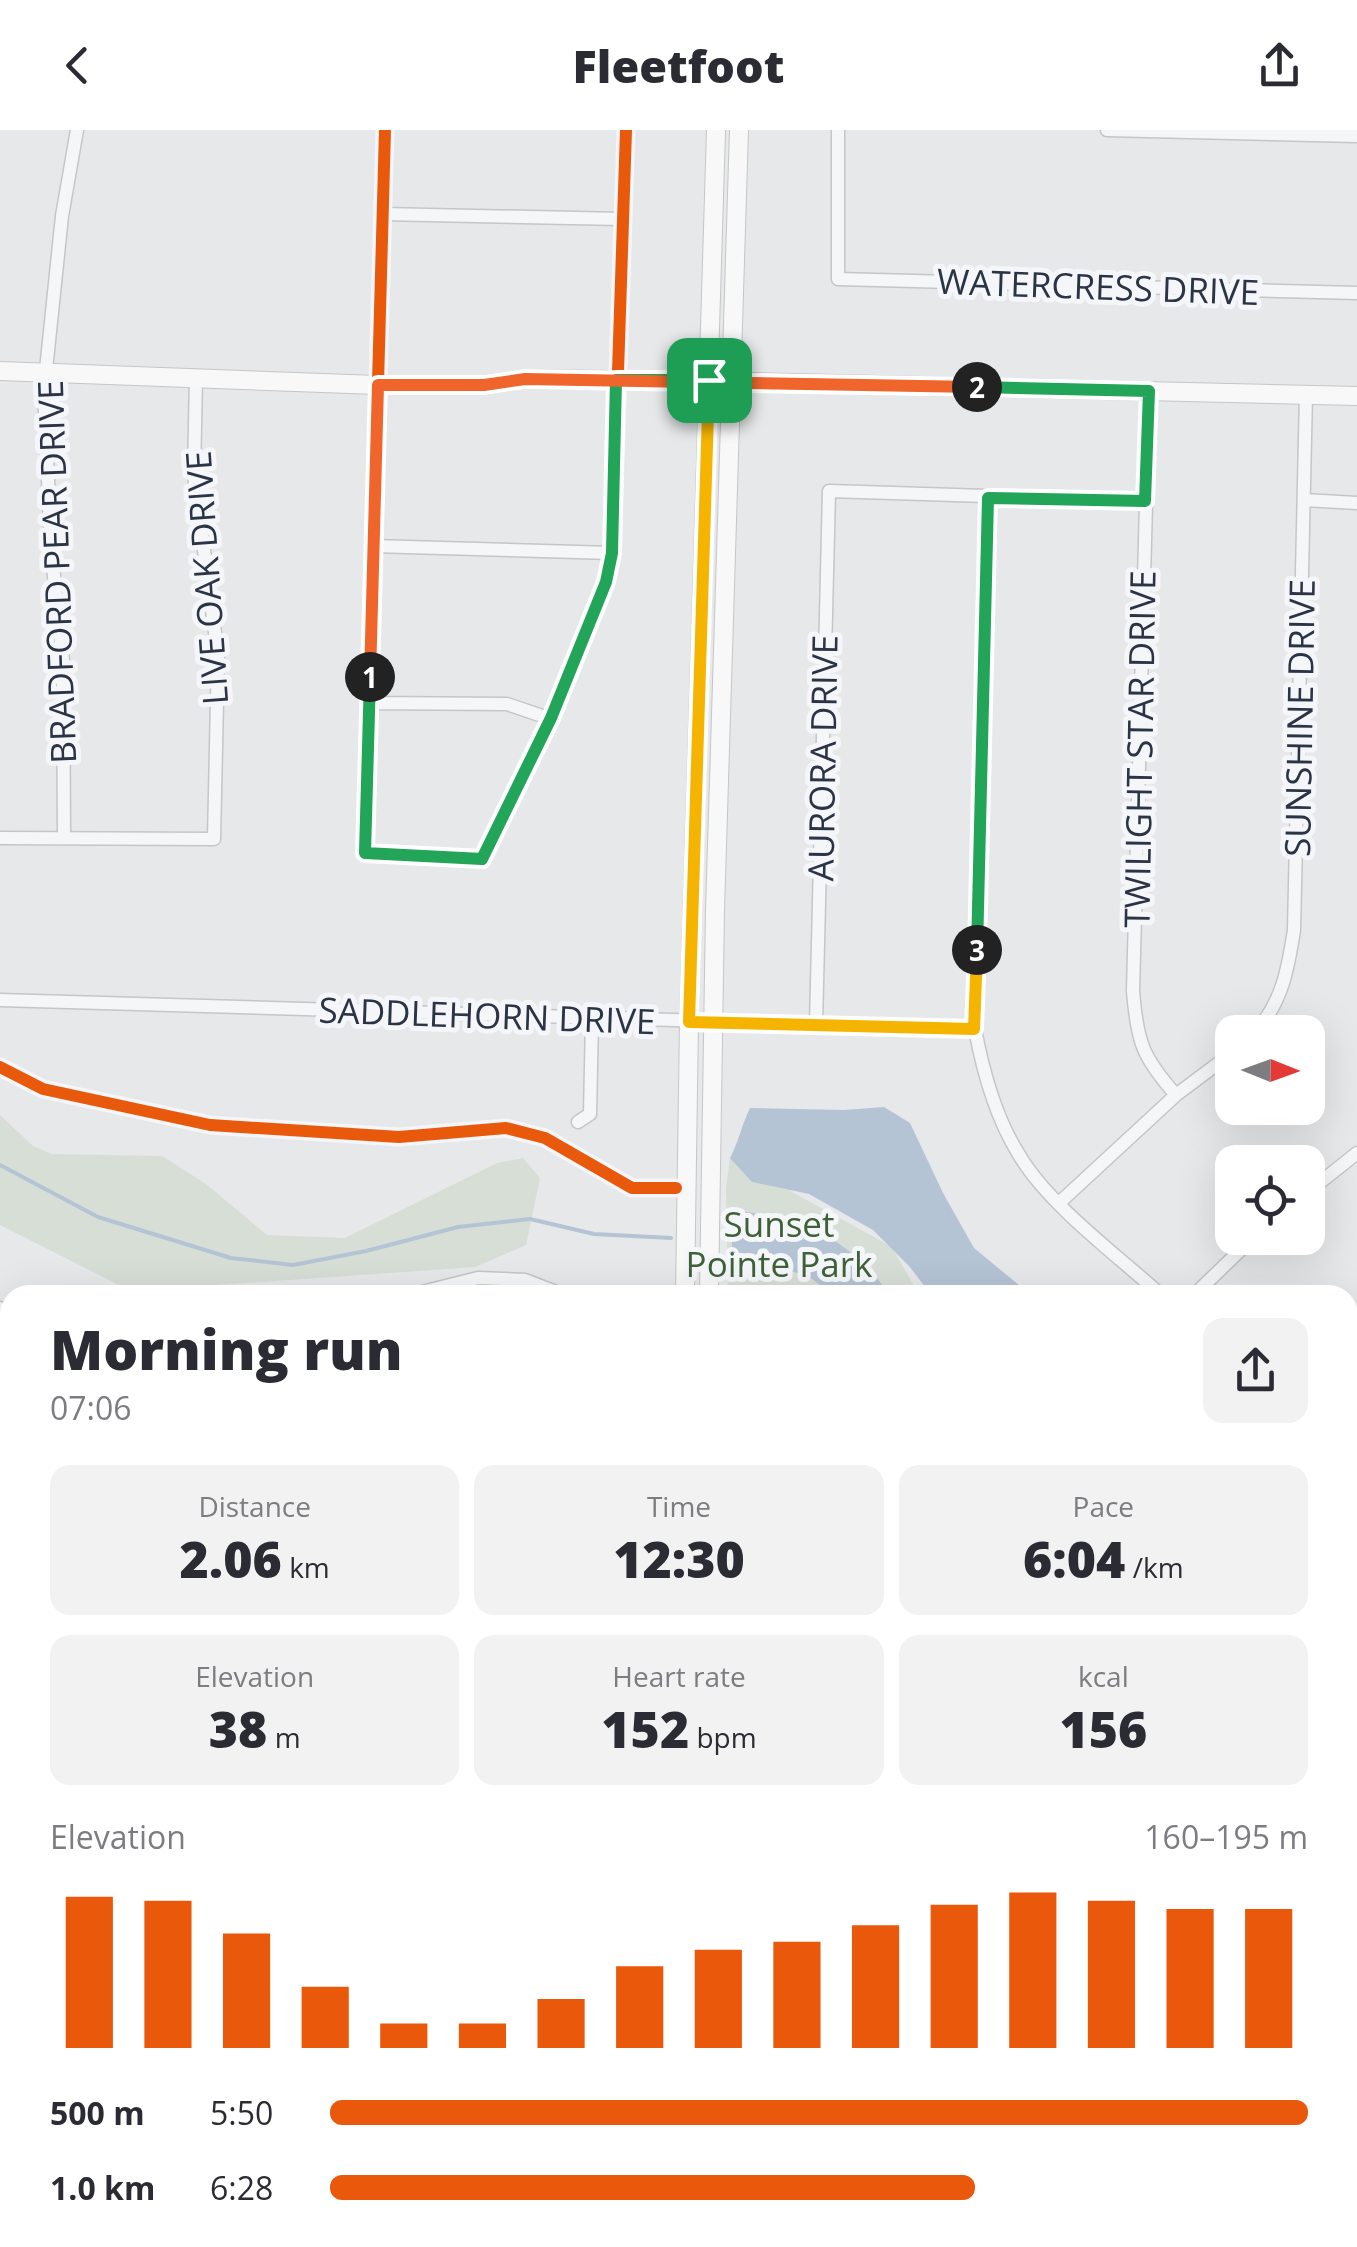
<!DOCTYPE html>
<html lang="en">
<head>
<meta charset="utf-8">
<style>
	:root { --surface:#fff; --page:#f2f2f3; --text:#2b2b33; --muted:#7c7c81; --accent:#ea580c }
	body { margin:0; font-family:"Open Sans",sans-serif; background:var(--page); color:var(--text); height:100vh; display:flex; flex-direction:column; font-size:38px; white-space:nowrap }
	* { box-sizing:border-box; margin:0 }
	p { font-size:32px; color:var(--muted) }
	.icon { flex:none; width:55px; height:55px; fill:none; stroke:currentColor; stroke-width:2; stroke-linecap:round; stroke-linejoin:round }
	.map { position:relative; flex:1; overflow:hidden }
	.sheet { position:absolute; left:0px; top:1155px; width:1358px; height:962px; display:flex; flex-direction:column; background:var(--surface); border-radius:30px 30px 0 0; box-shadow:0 10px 40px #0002 }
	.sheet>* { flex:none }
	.needle { width:65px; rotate:91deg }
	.tools { position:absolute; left:1215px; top:885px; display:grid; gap:20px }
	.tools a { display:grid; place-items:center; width:110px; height:110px; border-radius:20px; background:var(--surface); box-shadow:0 10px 40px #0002; font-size:50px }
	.pin { position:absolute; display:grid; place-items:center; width:85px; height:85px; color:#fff; margin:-42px; border-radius:20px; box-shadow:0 5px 15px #0006 }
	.km { position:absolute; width:50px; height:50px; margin:-25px; border-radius:50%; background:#222; color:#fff; font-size:28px; line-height:50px; text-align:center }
	.round { display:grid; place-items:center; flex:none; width:105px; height:105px; border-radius:20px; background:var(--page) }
	.summary { display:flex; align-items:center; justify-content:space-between; height:170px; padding:0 50px }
	h1 { font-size:55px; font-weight:800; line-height:75px }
	.figures { display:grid; grid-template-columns:repeat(3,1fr); gap:15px; height:170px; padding:10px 50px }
	.figures div { display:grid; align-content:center; border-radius:20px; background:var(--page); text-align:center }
	.figures b { font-size:50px; font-weight:800 }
	.figures small { font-size:28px; font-weight:400 }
	.figures p { font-size:28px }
	.chart { height:280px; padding:20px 50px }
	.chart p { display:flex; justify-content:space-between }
	.chart svg { width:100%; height:180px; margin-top:10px; stroke:var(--accent); stroke-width:6 }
	ul { padding:0 50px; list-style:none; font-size:32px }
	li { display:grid; grid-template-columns:160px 120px 1fr; align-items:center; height:75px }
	li i { height:25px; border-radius:12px; background:var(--accent) }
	header { display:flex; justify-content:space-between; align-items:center; height:130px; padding:0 50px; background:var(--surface); font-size:45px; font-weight:800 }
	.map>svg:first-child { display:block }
	.built { fill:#d4d7dd }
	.green { fill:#d6ded6 }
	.water { fill:#b4c4d5 }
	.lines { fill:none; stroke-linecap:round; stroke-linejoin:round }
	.stream { stroke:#b4c4d5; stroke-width:4 }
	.street-casing { stroke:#c4c6c8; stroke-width:15 }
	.secondary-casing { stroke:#c4c6c8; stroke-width:20 }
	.primary-casing { stroke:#c2c5c8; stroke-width:22 }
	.street { stroke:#f5f6f7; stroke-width:12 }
	.secondary { stroke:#f8f8f8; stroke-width:18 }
	.primary { stroke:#f8f8f8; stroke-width:20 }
	.cycleway-casing { stroke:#f4f6f9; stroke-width:19 }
	.cycleway { stroke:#e8590c; stroke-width:12 }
	.split-1-casing { stroke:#fff; stroke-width:20 }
	.split-2-casing { stroke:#fff; stroke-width:20 }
	.split-3-casing { stroke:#fff; stroke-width:20 }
	.split-4-casing { stroke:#fff; stroke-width:20 }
	.split-1 { stroke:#22a559; stroke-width:12 }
	.split-2 { stroke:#f0652b; stroke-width:12 }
	.split-3 { stroke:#22a559; stroke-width:12 }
	.split-4 { stroke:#f5b400; stroke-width:12 }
	.labels { text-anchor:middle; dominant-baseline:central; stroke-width:10; stroke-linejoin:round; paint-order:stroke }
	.street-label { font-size:35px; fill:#2b3445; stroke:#f4f6f9 }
	.park-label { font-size:35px; fill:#3f6138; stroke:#f4f6f9 }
</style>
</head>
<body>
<header><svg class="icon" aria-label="back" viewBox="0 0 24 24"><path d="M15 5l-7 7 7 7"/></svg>Fleetfoot<svg class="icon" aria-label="share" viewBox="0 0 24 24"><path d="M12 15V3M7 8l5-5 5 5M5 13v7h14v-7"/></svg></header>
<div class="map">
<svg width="1357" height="2117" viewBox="0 0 1357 2117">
	<rect width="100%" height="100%" fill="#e6e8ea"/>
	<!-- built -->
	<path class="built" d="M 0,2006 L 10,2006 L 10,2108 L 250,2108 L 250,2117 L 0,2117 Z
		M 333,2108 L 782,2108 L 791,2117 L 333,2117 Z"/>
	<!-- green -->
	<path class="green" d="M 0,985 L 33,1016 L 51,1024 L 162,1026 L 206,1054 L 267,1105 L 345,1108 L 497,1033 L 523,1028 L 540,1048 L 526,1115 L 475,1137 L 131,1161 L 0,1095 Z
		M 730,1028 L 892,1117 L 919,1165 L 728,1165 L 726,1058 Z
		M 1348,1790 L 1357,1792 L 1357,2117 L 1282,2117 L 1282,2108 L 1348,2108 Z"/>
	<!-- water -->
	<path class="water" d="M 884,977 L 910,993 L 943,1063 L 974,1118 L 1031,1165 L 931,1165 L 910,1137 L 873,1100 L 809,1064 L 752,1052 L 730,1028 C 739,1011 742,994 750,978 L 844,980 Z
		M 732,1080 C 804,1089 846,1105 890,1165 L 834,1165 L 812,1149 L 775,1134 L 732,1130 Z
		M 1348,1809 L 1357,1810 L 1357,1968 L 1348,1941 Z"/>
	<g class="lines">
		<!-- stream -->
		<path class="stream" d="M 0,1035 L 98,1087 L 231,1128 L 293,1135 L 366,1121 L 458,1097 L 530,1089 L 594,1104 L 671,1108"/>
		<!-- street casing -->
		<g class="street-casing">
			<path id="street" d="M 385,0 L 365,723 L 482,729 L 551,589 L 606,452 L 612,423 L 626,0
				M 838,0 L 838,149 L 1357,163
				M 1107,0 L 1357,6
				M 382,84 L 622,89
				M 1149,261 L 1133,861 C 1137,911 1142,927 1176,965
				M 988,367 L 975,899 C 983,942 995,986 1018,1023 C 1047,1074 1117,1125 1161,1165
				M 1304,370 L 1357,373
				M 373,416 L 612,423
				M 369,573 L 507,574 L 551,589
				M 64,706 L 63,531 L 51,418 L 44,259 L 62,86 L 77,0
				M 0,708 L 214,709 L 218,525 L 194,345 L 196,246
				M 0,870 L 975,899
				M 816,895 L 829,361 L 1145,371
				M 1255,902 C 1282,873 1288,839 1294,800 L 1306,264
				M 578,992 L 590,984 L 592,889
				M 1308,1062 L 1357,1023
				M 1059,1073 L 1176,965 L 1232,923
				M 410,1165 L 478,1148 L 525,1150 L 564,1165
				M 1194,1165 L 1253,1108
				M 0,1178 L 10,1183
				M 1348,1234 L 1357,1226
				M 0,1362 L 10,1367
				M 1348,1493 L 1357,1475
				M 1348,1711 L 1357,1712
				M 0,1737 L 10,1729
				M 0,1925 L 10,1925
				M 863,2108 L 867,2117
				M 1030,2108 L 1032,2117
				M 1189,2108 L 1190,2117"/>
		</g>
		<!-- secondary casing -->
		<g class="secondary-casing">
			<path id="secondary" d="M 0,241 L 377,255 L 484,255 L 525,249 L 709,251 L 1357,266
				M 685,1165 L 689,891 L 716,0
				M 709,1165 L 715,781 L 739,0"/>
		</g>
		<!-- primary casing -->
		<g class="primary-casing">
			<path id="primary" d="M 0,1492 L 10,1501
				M 0,1540 L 10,1549
				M 276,2108 L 277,2117
				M 314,2108 L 314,2117"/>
		</g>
		<!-- street -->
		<use href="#street" class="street"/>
		<!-- secondary -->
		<use href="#secondary" class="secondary"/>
		<!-- primary -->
		<use href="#primary" class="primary"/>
		<!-- cycleway casing -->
		<g class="cycleway-casing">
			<path id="cycleway" d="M 385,0 L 365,723 L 482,729 L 551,589 L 606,452 L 612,423 L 626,0
				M 0,937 L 43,959 L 210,995 L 399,1007 L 506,998 L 545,1008 L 632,1058 L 676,1058"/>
		</g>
		<!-- cycleway -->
		<use href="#cycleway" class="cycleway"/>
	</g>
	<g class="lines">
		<!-- split-1 casing -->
		<g class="split-1-casing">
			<path id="split-1" d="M 370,547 L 365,723 L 482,729 L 551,588 L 606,452 L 612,423 L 616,250 L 709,250"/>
		</g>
		<!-- split-2 casing -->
		<g class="split-2-casing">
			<path id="split-2" d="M 370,547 L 378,255 L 484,255 L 525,249 L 977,257"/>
		</g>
		<!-- split-3 casing -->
		<g class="split-3-casing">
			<path id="split-3" d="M 977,820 L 988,368 L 1145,371 L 1149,261 L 977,257"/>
		</g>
		<!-- split-4 casing -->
		<g class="split-4-casing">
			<path id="split-4" d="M 709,250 L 689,892 L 974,899 L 977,820"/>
		</g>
		<!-- split-1 -->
		<use href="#split-1" class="split-1"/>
		<!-- split-2 -->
		<use href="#split-2" class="split-2"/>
		<!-- split-3 -->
		<use href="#split-3" class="split-3"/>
		<!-- split-4 -->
		<use href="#split-4" class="split-4"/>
	</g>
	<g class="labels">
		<!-- street labels -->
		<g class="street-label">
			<text transform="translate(1098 156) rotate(2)">WATERCRESS DRIVE</text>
			<text transform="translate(56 442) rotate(-92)">BRADFORD PEAR DRIVE</text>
			<text transform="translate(206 448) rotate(-94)">LIVE OAK DRIVE</text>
			<text transform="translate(1299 588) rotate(-89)">SUNSHINE DRIVE</text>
			<text transform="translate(1139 619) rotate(-89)">TWILIGHT STAR DRIVE</text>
			<text transform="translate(822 628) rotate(-89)">AURORA DRIVE</text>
			<text transform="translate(487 885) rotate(2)">SADDLEHORN DRIVE</text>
		</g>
		<!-- park labels -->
		<g class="park-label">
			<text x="779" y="1093">Sunset<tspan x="779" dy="40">Pointe Park</tspan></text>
		</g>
	</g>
</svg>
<div class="tools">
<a><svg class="needle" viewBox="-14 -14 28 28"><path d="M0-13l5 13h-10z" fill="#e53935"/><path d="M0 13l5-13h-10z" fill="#7c7c81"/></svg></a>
<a><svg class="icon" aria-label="locate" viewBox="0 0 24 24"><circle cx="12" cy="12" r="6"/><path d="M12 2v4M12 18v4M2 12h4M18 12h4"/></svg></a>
</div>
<div class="pin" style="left:709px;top:250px;background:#1e9e55"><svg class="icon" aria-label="arrive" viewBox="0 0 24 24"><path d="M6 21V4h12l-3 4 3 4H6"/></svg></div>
<b class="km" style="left:370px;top:547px">1</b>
<b class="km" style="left:977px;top:257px">2</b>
<b class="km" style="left:977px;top:820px">3</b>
<section class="sheet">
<div class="summary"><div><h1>Morning run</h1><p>07:06</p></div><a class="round"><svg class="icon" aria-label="share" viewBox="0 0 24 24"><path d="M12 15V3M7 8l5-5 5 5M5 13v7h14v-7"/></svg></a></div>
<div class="figures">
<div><p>Distance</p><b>2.06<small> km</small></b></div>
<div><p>Time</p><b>12:30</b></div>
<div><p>Pace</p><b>6:04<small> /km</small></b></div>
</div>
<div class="figures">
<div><p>Elevation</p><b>38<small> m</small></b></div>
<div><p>Heart rate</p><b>152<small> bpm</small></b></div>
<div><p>kcal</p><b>156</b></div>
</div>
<div class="chart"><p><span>Elevation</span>160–195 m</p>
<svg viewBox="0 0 160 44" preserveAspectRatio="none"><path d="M5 44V7M15 44V8M25 44V16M35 44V29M45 44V38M55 44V38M65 44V32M75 44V24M85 44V20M95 44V18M105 44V14M115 44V9M125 44V6M135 44V8M145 44V10M155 44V10"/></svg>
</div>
<ul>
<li><b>500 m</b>5:50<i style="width:100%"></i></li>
<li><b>1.0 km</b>6:28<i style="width:66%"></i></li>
</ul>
</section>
</div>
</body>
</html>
